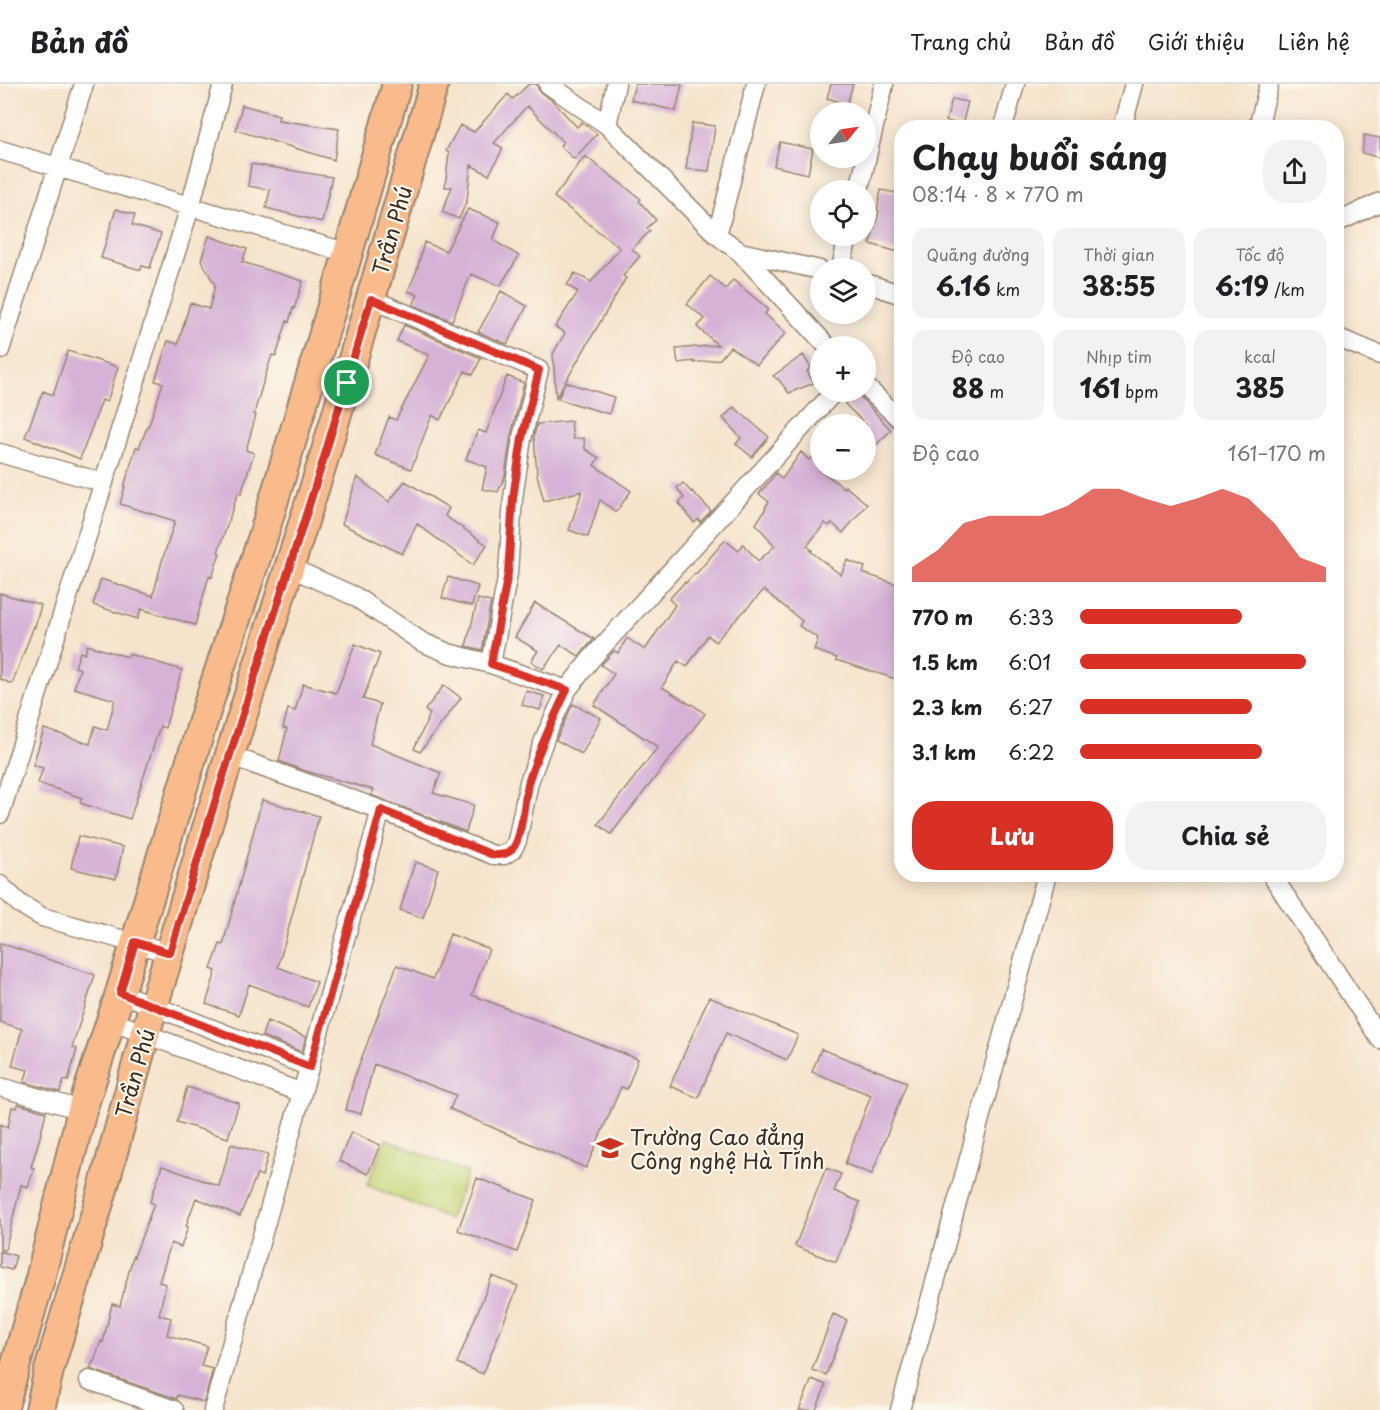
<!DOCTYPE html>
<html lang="vi">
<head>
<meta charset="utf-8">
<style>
	:root { --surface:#fff; --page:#f2f2f2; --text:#202124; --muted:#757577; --line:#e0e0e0; --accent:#d93025 }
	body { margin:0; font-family:"Playpen Sans",sans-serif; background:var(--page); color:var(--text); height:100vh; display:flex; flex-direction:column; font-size:22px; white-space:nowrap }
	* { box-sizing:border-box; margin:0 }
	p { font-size:20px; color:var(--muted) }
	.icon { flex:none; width:33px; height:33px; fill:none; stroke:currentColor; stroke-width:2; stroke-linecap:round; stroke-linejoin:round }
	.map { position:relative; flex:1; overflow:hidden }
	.sheet { position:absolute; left:894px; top:36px; width:450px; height:762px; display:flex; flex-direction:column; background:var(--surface); border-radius:24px; box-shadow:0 3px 15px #0003 }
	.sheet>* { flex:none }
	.needle { width:39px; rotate:60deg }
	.tools { position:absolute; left:810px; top:18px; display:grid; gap:12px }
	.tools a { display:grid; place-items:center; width:66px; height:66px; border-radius:50%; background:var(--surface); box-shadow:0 3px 15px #0003; font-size:30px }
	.pin { position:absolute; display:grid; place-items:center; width:51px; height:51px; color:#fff; margin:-26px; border:3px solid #fff; border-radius:50%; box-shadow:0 2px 6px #0007 }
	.round { display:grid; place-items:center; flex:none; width:63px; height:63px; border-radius:24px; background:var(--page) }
	.overview { display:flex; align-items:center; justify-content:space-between; height:102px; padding:0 18px }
	h1 { font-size:33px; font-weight:700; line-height:45px }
	.metrics { display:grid; grid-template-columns:repeat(3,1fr); gap:9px; height:102px; padding:6px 18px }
	.metrics div { display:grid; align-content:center; border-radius:15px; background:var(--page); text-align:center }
	.metrics b { font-size:26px; font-weight:700 }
	.metrics small { font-size:16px; font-weight:400 }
	.metrics p { font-size:16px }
	.chart { height:168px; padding:12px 18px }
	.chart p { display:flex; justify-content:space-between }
	.chart svg { width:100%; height:108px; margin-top:6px; fill:var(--accent); opacity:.7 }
	.button { display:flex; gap:12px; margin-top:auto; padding:12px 18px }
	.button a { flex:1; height:69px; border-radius:24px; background:var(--accent); color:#fff; font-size:24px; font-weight:700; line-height:69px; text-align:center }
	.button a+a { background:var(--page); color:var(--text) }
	ul { padding:0 18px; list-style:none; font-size:20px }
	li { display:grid; grid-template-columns:96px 72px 1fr; align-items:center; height:45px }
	li i { height:15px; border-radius:8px; background:var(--accent) }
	header { display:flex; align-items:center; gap:36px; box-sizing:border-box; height:84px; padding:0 30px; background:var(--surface); border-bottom:2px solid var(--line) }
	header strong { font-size:28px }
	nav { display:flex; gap:33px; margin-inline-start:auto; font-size:21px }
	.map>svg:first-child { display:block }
	.green { fill:#c4d577; stroke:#80804a; stroke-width:1.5 }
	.building { fill:#d6b2d7 }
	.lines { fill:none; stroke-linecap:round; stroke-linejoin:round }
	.minor-casing { stroke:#988674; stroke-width:21 }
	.primary-casing { stroke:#988674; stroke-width:32 }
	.minor { stroke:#fff; stroke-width:18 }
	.primary { stroke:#fabb8c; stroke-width:28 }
	.route-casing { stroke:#fff; stroke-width:12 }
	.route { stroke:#d93025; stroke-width:8 }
	.labels { text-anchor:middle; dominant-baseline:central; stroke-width:4.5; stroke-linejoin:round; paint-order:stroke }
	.street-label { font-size:21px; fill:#3b2a1e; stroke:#fbf7ec }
	.poi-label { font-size:21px; fill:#3b2a1e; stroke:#fbf7ec; text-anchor:start }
</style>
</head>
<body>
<header>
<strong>Bản đồ</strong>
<nav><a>Trang chủ</a><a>Bản đồ</a><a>Giới thiệu</a><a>Liên hệ</a></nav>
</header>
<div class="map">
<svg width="1380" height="1326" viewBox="0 0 1380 1326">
	<rect width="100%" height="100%" fill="#fbf7ec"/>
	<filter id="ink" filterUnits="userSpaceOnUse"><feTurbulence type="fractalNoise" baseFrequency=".0167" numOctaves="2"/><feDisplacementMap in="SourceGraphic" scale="12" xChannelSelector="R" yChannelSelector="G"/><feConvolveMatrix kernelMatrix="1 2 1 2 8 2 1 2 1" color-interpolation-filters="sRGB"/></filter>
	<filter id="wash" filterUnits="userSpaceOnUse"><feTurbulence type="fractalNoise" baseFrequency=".008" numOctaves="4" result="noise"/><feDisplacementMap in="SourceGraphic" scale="24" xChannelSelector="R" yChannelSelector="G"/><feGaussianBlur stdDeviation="1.35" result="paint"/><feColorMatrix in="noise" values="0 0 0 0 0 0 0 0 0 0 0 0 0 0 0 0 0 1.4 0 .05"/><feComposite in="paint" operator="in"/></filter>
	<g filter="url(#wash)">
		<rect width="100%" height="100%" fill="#f6e3cb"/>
		<!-- green -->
		<path class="green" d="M 386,1055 L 468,1089 L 449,1135 L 367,1101 Z"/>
		<g id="blocks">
			<!-- building -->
			<path class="building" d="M 529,0 L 537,0 L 538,5 L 541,9 L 552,16 L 577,43 L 582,38 L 597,50 L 574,75 L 560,62 L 563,58 L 527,22 L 494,59 L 503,64 L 489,91 L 471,81 L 467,116 L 459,135 L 442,128 L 452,103 L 445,103 L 449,69 L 446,67 L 460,41 L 474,48 L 508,10 L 513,15 Z
				M 635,0 L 682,0 L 676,27 L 631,16 Z
				M 831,0 L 853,0 L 847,20 L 827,14 Z
				M 952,15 L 968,18 L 962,41 L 946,37 Z
				M 242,21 L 279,31 L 278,36 L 339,45 L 334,76 L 236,46 Z
				M 692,39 L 715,42 L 709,87 L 686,85 Z
				M 1364,51 L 1380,54 L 1380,74 L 1362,69 Z
				M 780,58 L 813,65 L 808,90 L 774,82 Z
				M 585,72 L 641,115 L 639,117 L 656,136 L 647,144 L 650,147 L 632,165 L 640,172 L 623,192 L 626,194 L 556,314 L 553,270 L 565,249 L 555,243 L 578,208 L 567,201 L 575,189 L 591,198 L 620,164 L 554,113 Z
				M 251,80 L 332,93 L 322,138 L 266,124 L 270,106 L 248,102 Z
				M 881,106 L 902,110 L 902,169 L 870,160 L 879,127 L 877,126 Z
				M 116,125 L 135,131 L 132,141 L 161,150 L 150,184 L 142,182 L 141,186 L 101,174 Z
				M 468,125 L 500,138 L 493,156 L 519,172 L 500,202 L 471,190 L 452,237 L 413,221 L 418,211 L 408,207 L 417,186 L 424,158 L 446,167 Z
				M 209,152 L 247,165 L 242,178 L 303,197 L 294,225 L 293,224 L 289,238 L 287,237 L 276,272 L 272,271 L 262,302 L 254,330 L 256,331 L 246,366 L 254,369 L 241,410 L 238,409 L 218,468 L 220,469 L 212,493 L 209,492 L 195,541 L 141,525 L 138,535 L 93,521 L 101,495 L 153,512 L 162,477 L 175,437 L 120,420 L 125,403 L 124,403 L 136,363 L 139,364 L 148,341 L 149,341 L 163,299 L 155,297 L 168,257 L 178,260 L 190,219 L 209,225 L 215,201 L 201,176 Z
				M 710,192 L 726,205 L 733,196 L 768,225 L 765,230 L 786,249 L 757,281 L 730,263 L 720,275 L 694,279 L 694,277 L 678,279 L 676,265 L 718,261 L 697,243 L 705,235 L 687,220 Z
				M 501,207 L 527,222 L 507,260 L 478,248 Z
				M 404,241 L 481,274 L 473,291 L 465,287 L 440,336 L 432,331 L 411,385 L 375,371 L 389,333 L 396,336 L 429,271 L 397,257 Z
				M 68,267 L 118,283 L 107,318 L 102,316 L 80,375 L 25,353 L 43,307 L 53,311 Z
				M 803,271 L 811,284 L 807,287 L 814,299 L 789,309 L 779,296 L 773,292 Z
				M 507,292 L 524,299 L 511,351 L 505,392 L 498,408 L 482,405 L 487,383 L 466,375 L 478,346 L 486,349 Z
				M 565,298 L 614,313 L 609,330 L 558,315 Z
				M 856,308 L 891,346 L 866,371 L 866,340 L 863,340 L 861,338 L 862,337 L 845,320 Z
				M 734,323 L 769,353 L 752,373 L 736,360 L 741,354 L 723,334 Z
				M 571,337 L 573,355 L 584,354 L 585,365 L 599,374 L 594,381 L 631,407 L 616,428 L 600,416 L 588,453 L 569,446 L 582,407 L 544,417 L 537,391 L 534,352 L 537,340 Z
				M 820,367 L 820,386 L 844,404 L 845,402 L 867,420 L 843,449 L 832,439 L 829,442 L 825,439 L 807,462 L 812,466 L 810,467 L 841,491 L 847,476 L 865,483 L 863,489 L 902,502 L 902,597 L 836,576 L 837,574 L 814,566 L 818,554 L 799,542 L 802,537 L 764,506 L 715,558 L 708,551 L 687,583 L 678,577 L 662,603 L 691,621 L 692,620 L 705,630 L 611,750 L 598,740 L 658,663 L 594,621 L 614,590 L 601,581 L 614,567 L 618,569 L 627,554 L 645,566 L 675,521 L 669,515 L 685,498 L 686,499 L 695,489 L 696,490 L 725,456 L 739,467 L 743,460 L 758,477 L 775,462 L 756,440 L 766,424 L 765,423 L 769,418 L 759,410 L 776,389 L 782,395 L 801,368 L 809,376 Z
				M 357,393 L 389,418 L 405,397 L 449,424 L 445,432 L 487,461 L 473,481 L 417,440 L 402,470 L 342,440 Z
				M 683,399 L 691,408 L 692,407 L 711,427 L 700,438 L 699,435 L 694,439 L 679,419 L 684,414 L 677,404 Z
				M 448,493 L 478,502 L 472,522 L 442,514 Z
				M 0,509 L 41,521 L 35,543 L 34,542 L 12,600 L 0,595 Z
				M 478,515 L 491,518 L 482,566 L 466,562 Z
				M 535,519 L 594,555 L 579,572 L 561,561 L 543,585 L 531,577 L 538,567 L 515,553 Z
				M 355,560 L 380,570 L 363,615 L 380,620 L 370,660 L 441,689 L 433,709 L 474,721 L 466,748 L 371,711 L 374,706 L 302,686 L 279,677 L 287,645 L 283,644 L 288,625 L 295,627 L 303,600 L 336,609 Z
				M 87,561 L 128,573 L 129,570 L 182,586 L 165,644 L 160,642 L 130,735 L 80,719 L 82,714 L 38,699 L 43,684 L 33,681 L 44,645 L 90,660 L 95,642 L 107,646 L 115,616 L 74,604 L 80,585 L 75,583 L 80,568 L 85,570 Z
				M 444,601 L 461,614 L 420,668 L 414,665 L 430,630 L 425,626 Z
				M 526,607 L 544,612 L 540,626 L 522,621 Z
				M 573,620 L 601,634 L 582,670 L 556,656 Z
				M 262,716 L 319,732 L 278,883 L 317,898 L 308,923 L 249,900 L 239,931 L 206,920 L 216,887 L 211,885 L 220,860 L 223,861 Z
				M 78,752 L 123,763 L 116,795 L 71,784 Z
				M 415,778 L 438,785 L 423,834 L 400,826 Z
				M 450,850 L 489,865 L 472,911 L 638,975 L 627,1005 L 621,1003 L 586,1084 L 450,1025 L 456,1011 L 374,980 L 361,1030 L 346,1026 L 354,994 L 397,881 L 433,895 Z
				M 0,859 L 95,891 L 72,963 L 77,965 L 68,997 L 64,996 L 60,1008 L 24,998 L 28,986 L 12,982 L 22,945 L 0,938 Z
				M 709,913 L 798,951 L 787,976 L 726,949 L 698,1014 L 670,1002 Z
				M 267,937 L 306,953 L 302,968 L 262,952 Z
				M 821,965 L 907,998 L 872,1090 L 845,1080 L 871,1011 L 812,988 Z
				M 187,1003 L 239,1019 L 228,1054 L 177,1038 Z
				M 18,1020 L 46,1028 L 40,1053 L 31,1083 L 34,1084 L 28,1103 L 21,1101 L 5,1166 L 0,1165 L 0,1040 L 8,1043 L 12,1023 L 17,1024 Z
				M 351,1048 L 380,1061 L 368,1090 L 339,1077 Z
				M 231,1060 L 268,1071 L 262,1092 L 257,1090 L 240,1132 L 196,1114 L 186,1142 L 188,1143 L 181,1163 L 171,1159 L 159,1198 L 166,1200 L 159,1231 L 171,1234 L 167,1251 L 207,1262 L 201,1282 L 213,1285 L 204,1318 L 178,1311 L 177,1315 L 90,1285 L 93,1278 L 94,1278 L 101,1257 L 103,1258 L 112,1220 L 120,1222 L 133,1172 L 134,1173 L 154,1120 L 150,1118 L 162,1082 L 219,1102 Z
				M 826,1084 L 841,1090 L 834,1107 L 860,1118 L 836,1178 L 795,1162 Z
				M 477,1094 L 536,1116 L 517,1168 L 458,1146 Z
				M 0,1167 L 16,1172 L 12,1186 L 0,1183 Z
				M 492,1192 L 518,1202 L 483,1290 L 457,1279 Z
				M 833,1230 L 847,1236 L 826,1291 L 812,1286 Z
				M 812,1295 L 826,1301 L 816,1326 L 799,1326 Z"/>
		</g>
	</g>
	<g filter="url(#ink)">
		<use href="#blocks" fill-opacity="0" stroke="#988674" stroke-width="1.5"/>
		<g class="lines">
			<!-- minor casing -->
			<g class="minor-casing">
				<path id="minor" d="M 548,0 L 607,41 L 717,151 L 740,168 L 827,262
					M 607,41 L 616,0
					M 1003,44 L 1015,0
					M 1122,44 L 1134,0
					M 1258,44 L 1269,0
					M 0,66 L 348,169
					M 859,106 L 884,0
					M 1336,139 L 1380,118
					M 717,151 L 756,0
					M 740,168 L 820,186
					M 841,184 L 848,152
					M 866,199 L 902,211
					M 371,215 L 539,286 L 522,354 L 513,414 L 508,489 L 491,580
					M 1336,253 L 1380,271
					M 0,266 L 84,0
					M 866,303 L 902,337
					M 0,369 L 104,399
					M 289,483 L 354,512 L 422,558 L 448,569 L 491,580 L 567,606
					M 231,672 L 381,726 L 493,771 L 504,771 L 512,766 L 517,757 L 529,698 L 546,651 L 567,606 L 591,575 L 834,308
					M 0,730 L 190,123 L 223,0
					M 1271,790 L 1380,955
					M 0,801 L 20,820 L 42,833 L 170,869
					M 120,909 L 310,983
					M 111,937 L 302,1009
					M 0,1003 L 82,1026
					M 89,1296 L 174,1326
					M 213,1326 C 269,1126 326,926 381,726
					M 900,1326 L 1047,790"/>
			</g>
			<!-- primary casing -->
			<g class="primary-casing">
				<path id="primary" d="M 3,1326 L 40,1195 L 82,1026 L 120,909 L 207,624 L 264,449 L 348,169 L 397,0
					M 40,1326 L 49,1286 L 101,1112 L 145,950 L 210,734 L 323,377 L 434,0"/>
			</g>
			<!-- minor -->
			<use href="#minor" class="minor"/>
			<!-- primary -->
			<use href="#primary" class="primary"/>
		</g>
	</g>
	<g class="lines" filter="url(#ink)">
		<!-- route casing -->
		<g class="route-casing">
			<path id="route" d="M 371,215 L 539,286 L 522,354 L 513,414 L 508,489 L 491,580 L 567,606 C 553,635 539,665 529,696 C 524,713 523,751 513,764 C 508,771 501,771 493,771 L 381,726 L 310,983 L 120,909 L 135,858 L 170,869 L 210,734 L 323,377 Z"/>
		</g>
		<!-- route -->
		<use href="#route" class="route"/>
	</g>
	<!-- icons -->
	<defs>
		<g id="university-bare" transform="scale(2.07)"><path d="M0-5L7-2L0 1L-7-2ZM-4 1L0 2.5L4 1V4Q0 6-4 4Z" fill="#c8321e" stroke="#fbf7ec" stroke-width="2.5" paint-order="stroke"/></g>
	</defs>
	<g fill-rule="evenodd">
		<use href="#university-bare" x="610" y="1064"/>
	</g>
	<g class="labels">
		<!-- street labels -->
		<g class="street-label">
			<text transform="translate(391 146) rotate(-74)">Trần Phú</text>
			<text transform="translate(134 989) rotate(-74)">Trần Phú</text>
		</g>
		<!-- poi labels -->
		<g class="poi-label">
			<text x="630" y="1052">Trường Cao đẳng<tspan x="630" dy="24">Công nghệ Hà Tĩnh</tspan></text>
		</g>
	</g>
</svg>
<div class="tools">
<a><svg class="needle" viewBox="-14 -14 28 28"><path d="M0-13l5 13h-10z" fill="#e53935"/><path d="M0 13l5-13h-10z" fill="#757577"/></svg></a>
<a><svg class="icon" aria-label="locate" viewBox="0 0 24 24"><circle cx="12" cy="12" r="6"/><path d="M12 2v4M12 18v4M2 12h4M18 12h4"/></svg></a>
<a><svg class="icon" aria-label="layers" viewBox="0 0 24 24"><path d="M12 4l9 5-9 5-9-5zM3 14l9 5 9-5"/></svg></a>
<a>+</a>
<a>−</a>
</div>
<div class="pin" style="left:347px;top:299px;background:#1e9e55"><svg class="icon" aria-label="arrive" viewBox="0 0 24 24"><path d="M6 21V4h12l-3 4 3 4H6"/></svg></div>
<section class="sheet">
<div class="overview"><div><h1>Chạy buổi sáng</h1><p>08:14 · 8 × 770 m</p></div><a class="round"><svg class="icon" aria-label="share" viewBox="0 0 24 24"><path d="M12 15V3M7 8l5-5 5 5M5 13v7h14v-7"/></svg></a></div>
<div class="metrics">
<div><p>Quãng đường</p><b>6.16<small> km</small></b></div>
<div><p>Thời gian</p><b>38:55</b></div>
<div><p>Tốc độ</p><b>6:19<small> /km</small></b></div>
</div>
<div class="metrics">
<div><p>Độ cao</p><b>88<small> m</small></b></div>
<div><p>Nhịp tim</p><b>161<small> bpm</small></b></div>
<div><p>kcal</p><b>385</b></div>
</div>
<div class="chart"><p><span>Độ cao</span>161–170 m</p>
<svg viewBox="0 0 160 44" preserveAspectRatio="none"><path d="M0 44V38L10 31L20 20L30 17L40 17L50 17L60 13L70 6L80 6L90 10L100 13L110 10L120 6L130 10L140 20L150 34L160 38V44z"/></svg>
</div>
<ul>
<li><b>770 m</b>6:33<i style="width:66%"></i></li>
<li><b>1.5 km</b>6:01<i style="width:92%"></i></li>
<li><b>2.3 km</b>6:27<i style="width:70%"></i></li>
<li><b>3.1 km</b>6:22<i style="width:74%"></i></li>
</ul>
<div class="button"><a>Lưu</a><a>Chia sẻ</a></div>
</section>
</div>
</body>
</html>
